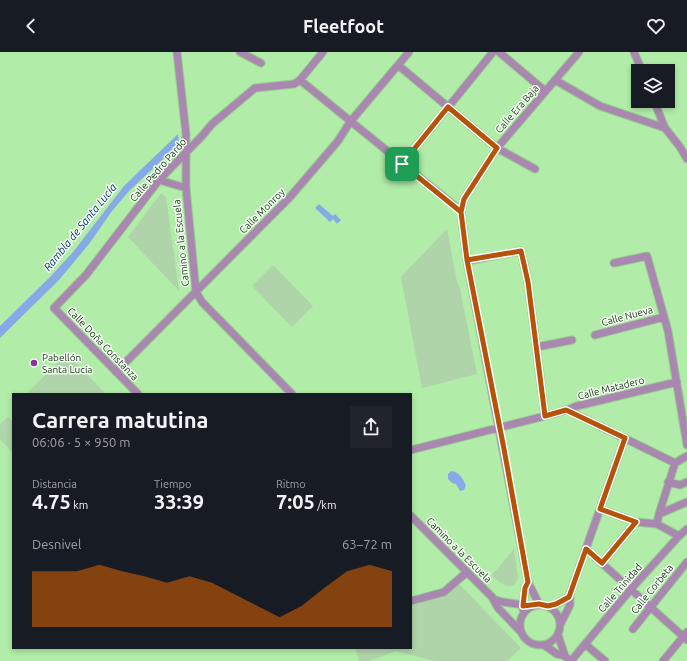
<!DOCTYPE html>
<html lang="es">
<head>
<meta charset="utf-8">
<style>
	:root { --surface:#171b24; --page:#20242c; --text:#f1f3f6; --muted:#9ea1a6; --accent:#b45309 }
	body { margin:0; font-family:Ubuntu,sans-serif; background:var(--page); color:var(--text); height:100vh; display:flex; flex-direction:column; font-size:15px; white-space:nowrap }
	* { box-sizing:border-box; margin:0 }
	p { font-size:13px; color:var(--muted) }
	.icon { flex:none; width:22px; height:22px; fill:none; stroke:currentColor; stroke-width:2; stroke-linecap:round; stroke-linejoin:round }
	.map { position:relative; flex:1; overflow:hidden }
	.drawer { position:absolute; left:12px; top:341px; width:400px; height:256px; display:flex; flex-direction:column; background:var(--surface); border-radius:0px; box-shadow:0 2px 6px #0003 }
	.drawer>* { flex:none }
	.controls { position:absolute; left:631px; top:12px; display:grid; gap:8px }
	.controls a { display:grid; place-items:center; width:44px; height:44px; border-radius:0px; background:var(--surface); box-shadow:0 2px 6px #0003; font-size:20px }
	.pin { position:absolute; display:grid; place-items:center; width:34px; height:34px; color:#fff; margin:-17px; border-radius:8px; box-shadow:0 2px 6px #0006 }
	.round { display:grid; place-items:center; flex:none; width:42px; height:42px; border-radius:0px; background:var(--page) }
	.summary { display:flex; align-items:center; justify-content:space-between; height:68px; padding:0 20px }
	h1 { font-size:22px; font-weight:600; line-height:30px }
	.metrics { display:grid; grid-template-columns:repeat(3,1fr); gap:6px; height:68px; padding:4px 20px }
	.metrics div { display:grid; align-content:center }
	.metrics b { font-size:20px; font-weight:600 }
	.metrics small { font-size:11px; font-weight:400 }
	.metrics p { font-size:11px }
	.chart { height:112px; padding:8px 20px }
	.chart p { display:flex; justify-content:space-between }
	.chart svg { width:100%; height:72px; margin-top:4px; fill:var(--accent); opacity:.7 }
	header { display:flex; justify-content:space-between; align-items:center; height:52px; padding:0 20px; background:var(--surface); font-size:18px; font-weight:600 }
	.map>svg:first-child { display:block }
	.green { fill:#afd4a9 }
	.water { fill:#87aae7 }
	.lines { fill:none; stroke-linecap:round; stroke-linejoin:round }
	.minor-casing { stroke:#96ca8e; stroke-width:9 }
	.minor { stroke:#aa87b0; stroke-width:7 }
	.route-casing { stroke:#fff; stroke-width:8 }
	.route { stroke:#b45309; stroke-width:5 }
	.poi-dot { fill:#8e339e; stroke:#f3fff1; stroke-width:1.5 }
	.labels { text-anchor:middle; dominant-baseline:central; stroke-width:3; stroke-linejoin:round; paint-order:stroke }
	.street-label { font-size:10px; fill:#193016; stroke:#f3fff1 }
	.poi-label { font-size:10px; fill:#193016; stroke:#f3fff1; text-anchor:start }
	.water-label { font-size:11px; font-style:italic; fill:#062c72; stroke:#f3fff1 }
</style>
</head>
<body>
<header><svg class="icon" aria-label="back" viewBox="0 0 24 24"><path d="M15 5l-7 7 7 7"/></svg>Fleetfoot<svg class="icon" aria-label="heart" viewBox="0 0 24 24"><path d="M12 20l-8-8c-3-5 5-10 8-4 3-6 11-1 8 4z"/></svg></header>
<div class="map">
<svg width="687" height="609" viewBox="0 0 687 609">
	<rect width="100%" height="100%" fill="#b1eca8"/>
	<!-- green -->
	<path class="green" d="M 161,141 L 166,145 L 179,239 L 128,185 Z
		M 447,177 L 457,230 L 460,237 L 477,322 L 422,336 L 401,225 Z
		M 273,213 L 313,254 L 292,275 L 252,234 Z
		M 67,302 L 106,342 L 26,342 Z
		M 8,365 L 13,370 L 13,401 L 0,387 L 0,372 Z
		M 514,497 L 518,526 L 514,533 C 504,537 499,529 492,523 Z
		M 459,532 L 521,596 L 507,609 L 434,609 L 396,599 L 369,609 L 359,609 L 355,596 L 411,596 L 411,554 L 443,544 Z"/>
	<!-- water -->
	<path class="water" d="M 178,82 L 179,92 L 129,139 L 112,159 L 89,192 L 59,228 L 0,286 L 0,274 L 50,225 L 73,200 L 124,134 Z
		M 319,152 L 333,164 L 335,162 L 341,168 L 337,172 L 333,167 L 330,170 L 315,156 Z
		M 451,419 C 460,420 462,426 466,433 L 464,438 L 460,439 L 456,432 L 452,431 L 448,427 L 448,422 Z"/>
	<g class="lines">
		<!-- minor casing -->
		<g class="minor-casing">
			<path id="minor" d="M 177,0 L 186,82 L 186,136 L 196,240 L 202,250 L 292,342
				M 240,0 L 261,11
				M 499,0 L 545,39
				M 634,0 L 642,19
				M 398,13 L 497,96 L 535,117
				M 300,28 L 461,159
				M 555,28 L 600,54 L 665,76
				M 654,49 L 665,76 L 680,95 L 687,107
				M 402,112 L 493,0
				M 159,128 L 186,136
				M 467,209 L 521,199 L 528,230 L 545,364
				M 614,211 L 647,204 L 668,279 L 687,393
				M 595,283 L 664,265
				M 537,295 L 572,288
				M 116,320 L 290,145 L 338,89 L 350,70 L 409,0
				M 138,342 L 54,256 L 86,223 L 159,128 L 202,84 L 212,72 L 255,36 L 294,32 L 300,28 L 323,0
				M 567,358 L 675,411 L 687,404
				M 411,398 L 545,364 L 567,358 L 577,354 L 677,330
				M 668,430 L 680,433 L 687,430
				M 600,457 L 636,470 L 657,472 L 679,484
				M 659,462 L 687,450
				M 411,464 L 492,545 L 498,556 L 520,579
				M 657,472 L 659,462 L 675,411
				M 586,497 L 687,588
				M 602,511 L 636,470
				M 493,547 L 503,550 L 532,554
				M 411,549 L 444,540 L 467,520
				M 539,552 L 528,530 L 467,209 L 461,159 L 464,147 L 497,96 L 579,0
				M520 573a20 20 0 1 1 40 0a20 20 0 1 1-40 0Z
				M 548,554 L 557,552 L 569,545
				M 523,557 L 525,536 L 528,530
				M 560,573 L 570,553 L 570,542 L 625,386
				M 633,577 L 687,510
				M 558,583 L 565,604 L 570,609
				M 585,592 L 605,609
				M 544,593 L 557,602 L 565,604
				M 571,609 L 631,537 L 679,484 L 687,477
				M 663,609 L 687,580"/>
		</g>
		<!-- minor -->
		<use href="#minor" class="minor"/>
	</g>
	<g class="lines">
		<!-- route casing -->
		<g class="route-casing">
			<path id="route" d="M 402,112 L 461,160 L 467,208 L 504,397 L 528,530 L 525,536 L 523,554 L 539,552 L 548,554 L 556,552 L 569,545 L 586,497 L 602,511 L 636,470 L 600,457 L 625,386 L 566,358 L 545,364 L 528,230 L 521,199 L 467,208 L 461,160 L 464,147 L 497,96 L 448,55 L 402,112"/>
		</g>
		<!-- route -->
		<use href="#route" class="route"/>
	</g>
	<!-- markers -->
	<circle class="poi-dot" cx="34" cy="311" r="4"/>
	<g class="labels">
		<!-- street labels -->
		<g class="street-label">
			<text transform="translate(517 57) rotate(-49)">Calle Era Baja</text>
			<text transform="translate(158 118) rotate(-49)">Calle Pedro Pardo</text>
			<text transform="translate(262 159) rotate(-45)">Calle Monroy</text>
			<text transform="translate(181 191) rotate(-96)">Camino a la Escuela</text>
			<text transform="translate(627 264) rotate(-15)">Calle Nueva</text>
			<text transform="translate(103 292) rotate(46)">Calle Doña Constanza</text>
			<text transform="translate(611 336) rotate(-14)">Calle Matadero</text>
			<text transform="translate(459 498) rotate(45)">Camino a la Escuela</text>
			<text transform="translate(620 536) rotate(-49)">Calle Trinidad</text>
			<text transform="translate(652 537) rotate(-51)">Calle Corbeta</text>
		</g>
		<!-- poi labels -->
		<g class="poi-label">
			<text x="42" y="305">Pabellón<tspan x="42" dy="12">Santa Lucía</tspan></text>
		</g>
		<!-- water labels -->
		<g class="water-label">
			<text transform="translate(80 175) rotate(-51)">Rambla de Santa Lucía</text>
		</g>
	</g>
</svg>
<div class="controls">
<a><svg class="icon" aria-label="layers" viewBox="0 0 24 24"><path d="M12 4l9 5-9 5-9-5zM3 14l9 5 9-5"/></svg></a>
</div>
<div class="pin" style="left:402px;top:112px;background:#1e9e55"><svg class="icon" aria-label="arrive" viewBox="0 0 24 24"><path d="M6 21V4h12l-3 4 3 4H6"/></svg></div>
<section class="drawer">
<div class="summary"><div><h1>Carrera matutina</h1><p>06:06 · 5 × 950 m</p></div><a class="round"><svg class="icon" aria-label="share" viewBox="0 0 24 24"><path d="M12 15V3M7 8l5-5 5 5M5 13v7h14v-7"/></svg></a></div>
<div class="metrics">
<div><p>Distancia</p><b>4.75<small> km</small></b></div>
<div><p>Tiempo</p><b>33:39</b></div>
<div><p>Ritmo</p><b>7:05<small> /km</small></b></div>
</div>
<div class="chart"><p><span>Desnivel</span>63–72 m</p>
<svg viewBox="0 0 160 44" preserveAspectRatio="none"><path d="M0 44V10L10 10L20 10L30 6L40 10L50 13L60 17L70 13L80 17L90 24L100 31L110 38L120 31L130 20L140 10L150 6L160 10V44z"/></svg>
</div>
</section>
</div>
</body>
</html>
